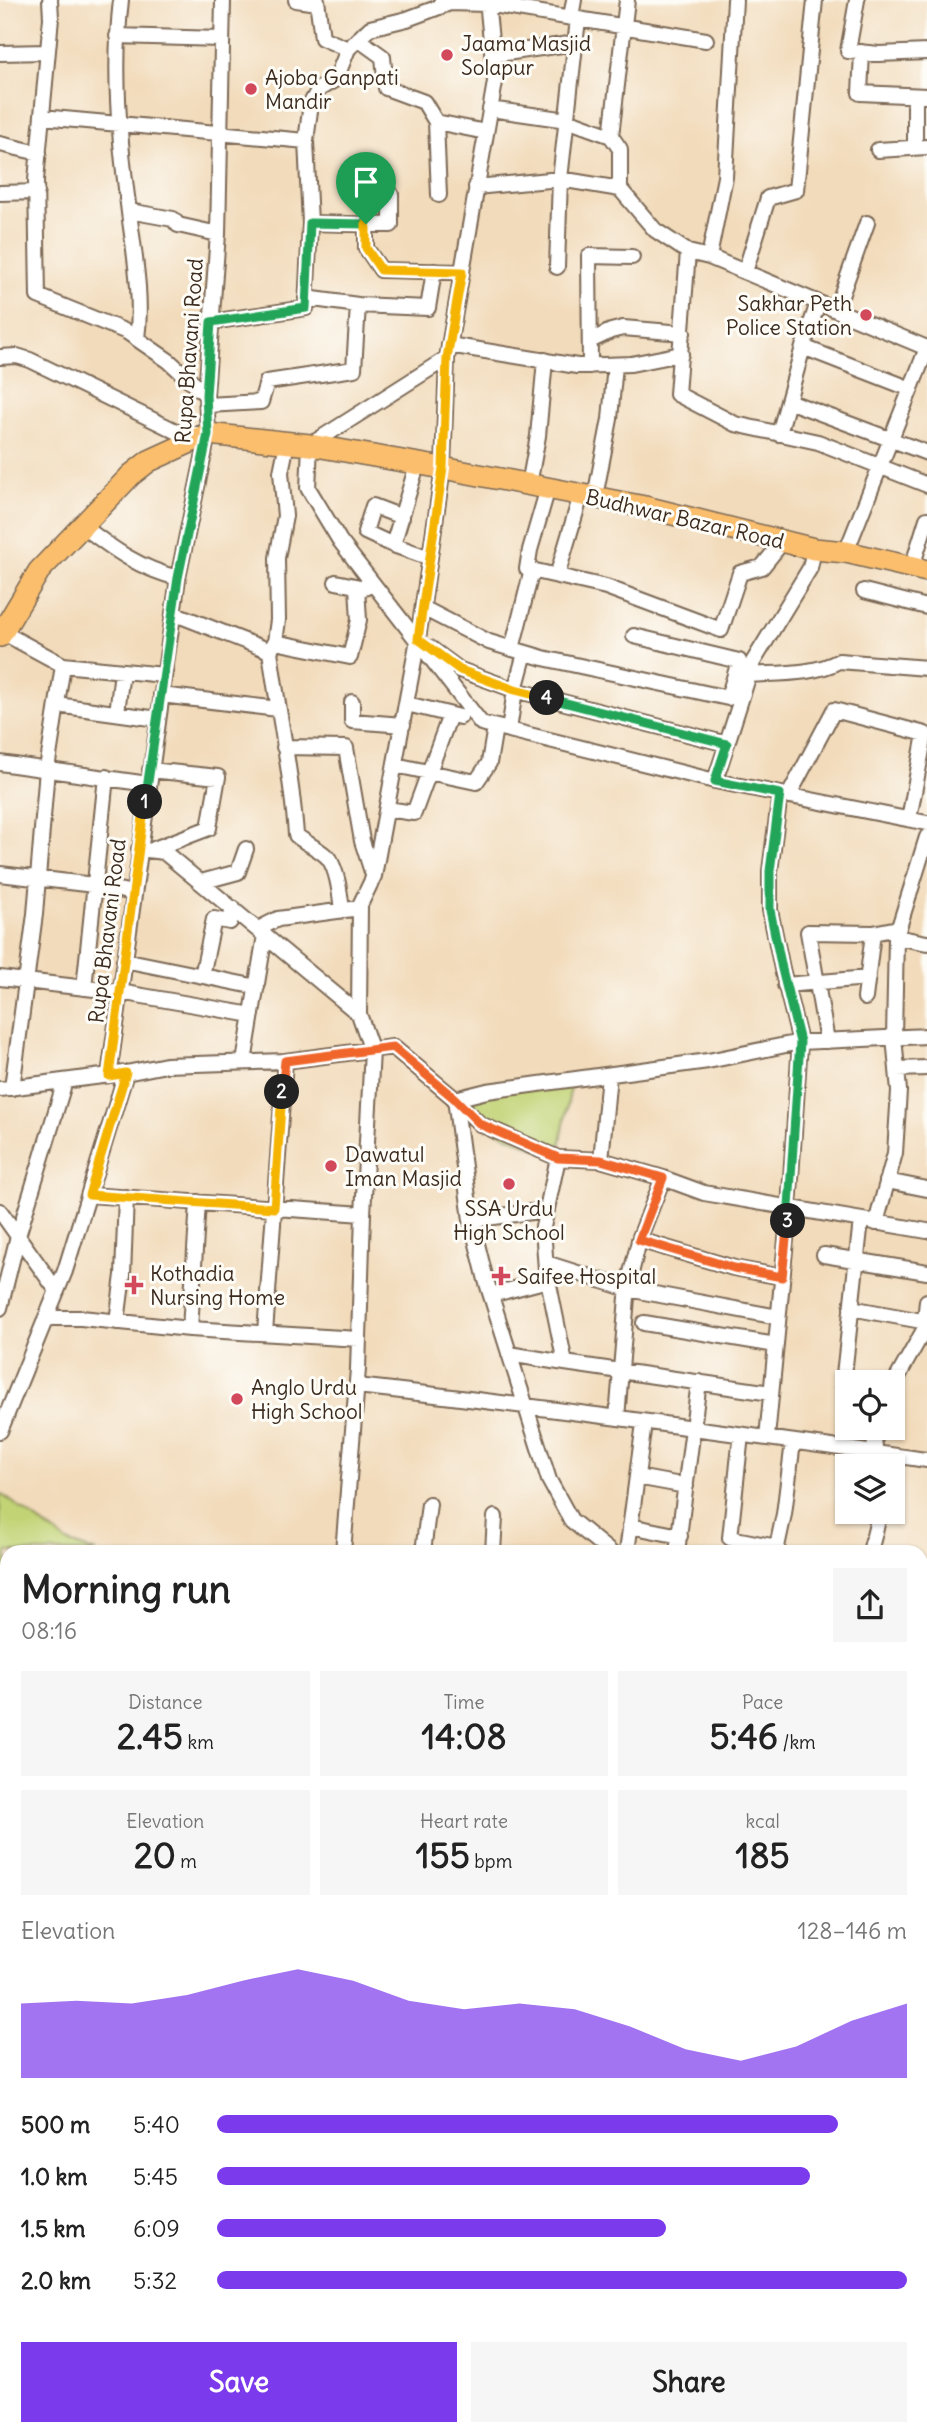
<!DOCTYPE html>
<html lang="en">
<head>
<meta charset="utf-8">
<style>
	:root { --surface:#fff; --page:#f6f6f6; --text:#222; --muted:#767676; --accent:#7c3aed }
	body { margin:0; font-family:Delius,sans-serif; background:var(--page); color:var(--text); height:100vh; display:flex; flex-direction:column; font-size:26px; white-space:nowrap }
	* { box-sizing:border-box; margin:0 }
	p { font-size:23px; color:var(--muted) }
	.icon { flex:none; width:38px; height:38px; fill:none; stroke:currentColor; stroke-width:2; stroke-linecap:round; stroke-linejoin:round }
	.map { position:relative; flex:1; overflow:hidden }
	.drawer { position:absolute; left:0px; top:1545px; width:928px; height:891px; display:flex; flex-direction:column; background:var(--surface); border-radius:21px 21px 0 0; box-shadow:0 2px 5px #0004 }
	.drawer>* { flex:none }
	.tools { position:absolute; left:835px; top:1370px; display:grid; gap:14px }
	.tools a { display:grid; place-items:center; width:70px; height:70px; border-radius:0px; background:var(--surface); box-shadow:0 2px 5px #0004; font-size:35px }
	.pin { position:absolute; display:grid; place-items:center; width:60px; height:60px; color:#fff; margin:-72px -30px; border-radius:50% 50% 50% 0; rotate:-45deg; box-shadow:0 0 7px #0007 }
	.pin .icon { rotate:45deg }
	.km { position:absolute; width:35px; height:35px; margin:-18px; border-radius:50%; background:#222; color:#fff; font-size:19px; line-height:35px; text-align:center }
	.round { display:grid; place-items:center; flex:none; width:74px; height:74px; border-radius:0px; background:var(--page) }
	.overview { display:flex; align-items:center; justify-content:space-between; height:119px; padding:0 21px }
	h1 { font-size:38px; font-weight:700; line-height:52px }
	.stats { display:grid; grid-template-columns:repeat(3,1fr); gap:10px; height:119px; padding:7px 21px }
	.stats div { display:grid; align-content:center; border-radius:0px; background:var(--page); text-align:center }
	.stats b { font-size:35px; font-weight:700 }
	.stats small { font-size:19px; font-weight:400 }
	.stats p { font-size:19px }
	.chart { height:196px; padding:14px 21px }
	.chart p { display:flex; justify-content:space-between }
	.chart svg { width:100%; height:126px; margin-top:7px; fill:var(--accent); opacity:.7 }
	.cta { display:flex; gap:14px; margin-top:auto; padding:14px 21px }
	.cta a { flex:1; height:80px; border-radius:0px; background:var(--accent); color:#fff; font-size:28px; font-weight:700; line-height:80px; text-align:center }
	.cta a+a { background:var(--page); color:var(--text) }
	ul { padding:0 21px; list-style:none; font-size:23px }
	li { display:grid; grid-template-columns:112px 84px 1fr; align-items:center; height:52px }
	li i { height:18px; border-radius:9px; background:var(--accent) }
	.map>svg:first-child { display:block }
	.green { fill:#c1d375; stroke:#7e7e4a; stroke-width:2 }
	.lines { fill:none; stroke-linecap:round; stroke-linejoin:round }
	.minor-casing { stroke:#7b6855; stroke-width:18 }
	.major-casing { stroke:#7b6855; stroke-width:21 }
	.highway-casing { stroke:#7b6855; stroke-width:24 }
	.minor { stroke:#fff; stroke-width:14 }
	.major { stroke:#fabe6d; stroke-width:18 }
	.highway { stroke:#fabe6d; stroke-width:21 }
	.split-1-casing { stroke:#fff; stroke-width:14 }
	.split-2-casing { stroke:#fff; stroke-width:14 }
	.split-3-casing { stroke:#fff; stroke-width:14 }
	.split-4-casing { stroke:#fff; stroke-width:14 }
	.split-5-casing { stroke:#fff; stroke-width:14 }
	.split-1 { stroke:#22a559; stroke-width:9 }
	.split-2 { stroke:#f5b400; stroke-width:9 }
	.split-3 { stroke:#f0652b; stroke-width:9 }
	.split-4 { stroke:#22a559; stroke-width:9 }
	.split-5 { stroke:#f5b400; stroke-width:9 }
	.poi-dot { fill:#d1495b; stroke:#fdfcf7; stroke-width:2.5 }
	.labels { text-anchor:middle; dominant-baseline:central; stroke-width:6; stroke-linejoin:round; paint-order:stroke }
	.poi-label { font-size:21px; fill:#3b2a1e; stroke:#fdfcf7; text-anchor:start }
	.street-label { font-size:21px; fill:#3b2a1e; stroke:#fdfcf7 }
</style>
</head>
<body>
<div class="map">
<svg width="927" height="2435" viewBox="0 0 927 2435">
	<rect width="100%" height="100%" fill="#fdfcf7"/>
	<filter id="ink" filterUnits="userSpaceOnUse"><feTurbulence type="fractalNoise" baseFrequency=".0143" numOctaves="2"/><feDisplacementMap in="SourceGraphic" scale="14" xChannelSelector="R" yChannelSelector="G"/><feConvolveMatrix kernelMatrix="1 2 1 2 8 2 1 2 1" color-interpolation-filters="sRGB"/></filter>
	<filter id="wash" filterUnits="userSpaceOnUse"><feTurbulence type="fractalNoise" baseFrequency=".00686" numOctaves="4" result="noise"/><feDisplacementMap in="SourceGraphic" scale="28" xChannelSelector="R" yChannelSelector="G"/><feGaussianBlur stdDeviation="1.57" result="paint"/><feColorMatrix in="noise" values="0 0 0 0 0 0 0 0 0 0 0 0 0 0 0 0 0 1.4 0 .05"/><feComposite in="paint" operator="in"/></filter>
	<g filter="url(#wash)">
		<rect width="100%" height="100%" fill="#f2dbbb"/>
		<!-- green -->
		<path class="green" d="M 572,1080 L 558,1158 L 480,1124 L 455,1099 Z
			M 0,1493 L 69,1543 L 96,1552 L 7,1552 L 7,1793 L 0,1791 Z"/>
	</g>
	<g filter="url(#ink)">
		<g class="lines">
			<!-- minor casing -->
			<g class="minor-casing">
				<path id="minor" d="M 50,0 L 51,18 L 36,180 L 38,296 L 127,332 L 169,361 L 206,395
					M 121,0 C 113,69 119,136 128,204 C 133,248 143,295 137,339
					M 296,0 L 317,3
					M 317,0 L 322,38 L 348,49
					M 442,0 L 448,3 L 487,4 L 706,40
					M 627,0 L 611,136 L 620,149 L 620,189 L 655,230 L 688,252 L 709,257
					M 735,0 L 725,177 L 709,257 L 927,348
					M 857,0 L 848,51 L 879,54 L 927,52
					M 571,17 L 574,0
					M 117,36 L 220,39
					M 358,39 L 383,57 L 386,88 L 424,102 L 436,122 L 486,132
					M 862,52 L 860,93 L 927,96
					M 0,53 L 47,52
					M 492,55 L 576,43
					M 915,96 L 915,147
					M 490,109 L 567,120 L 611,136
					M 42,117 L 306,141
					M 436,122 L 439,195
					M 0,144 L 39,153
					M 878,150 L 927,147
					M 476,187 L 560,179 L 620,189
					M 0,193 L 37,192
					M 391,194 L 391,225 L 310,223 L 306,141 L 311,103 L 319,89 L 336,79 L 348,49 L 370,28 L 407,19 L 450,3
					M 129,211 L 173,219 L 178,225 L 218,234
					M 366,224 L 366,248 L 381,270 L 462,272
					M 688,252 L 677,394 L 735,424 L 818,442 L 927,485
					M 557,267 L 560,179 L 578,19
					M 745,272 L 768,198 L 796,190 L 815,0
					M 306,298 L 358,305
					M 836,310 L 867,223
					M 211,322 L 306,308 L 310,223
					M 590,341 L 611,331 L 623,328 L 683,333
					M 449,345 L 577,366 L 631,364 L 681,354
					M 803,347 L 818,303
					M 0,357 L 17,356 L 30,360 L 182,434 L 199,434
					M 447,358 L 310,445 L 308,488 L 340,541 L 481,723 L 715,781 L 927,823
					M 590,366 L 589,256 L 632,257
					M 788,401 L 927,453
					M 207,405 L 261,402 L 267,382 L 354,369 L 358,305 L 428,308 L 434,271
					M 779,434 L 803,347 L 911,389
					M 287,443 L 281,472 L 285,516 L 277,558 L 278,620 L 275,642 L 270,651 C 278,713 292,773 296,835 C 306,844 322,850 329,859 C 338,872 340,895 342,910
					M 529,485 L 538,436 L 545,360
					M 548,488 L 530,550 L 527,569 L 606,587 L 721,630 L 740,573 L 762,567 L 783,541
					M 595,497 L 610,419 L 615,365
					M 402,517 L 373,506 L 365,532 L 393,545 L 417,465
					M 83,526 C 114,550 139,568 178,578
					M 393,545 L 430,558
					M 846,552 L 927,348
					M 912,567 L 927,519
					M 557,576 L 581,495
					M 336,582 L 365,588
					M 864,591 L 927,607
					M 423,608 L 489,642 L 543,658 L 728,698 L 739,661 L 634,636
					M 173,613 L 270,651
					M 2,632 L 63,665 L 164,675
					M 275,642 L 350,657 L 359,620 L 357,587
					M 430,648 L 460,670 L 515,690 L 727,744
					M 512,649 L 532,570
					M 749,675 C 777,673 814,675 839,661 L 927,668
					M 161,695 L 278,709
					M 352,702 L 352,721 L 403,725
					M 407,704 L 460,717
					M 57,705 L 158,719
					M 117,713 L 122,671
					M 509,730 L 515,690 L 525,653
					M 284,747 L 346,748 L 362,841 L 373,875
					M 0,763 L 148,784
					M 395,765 L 476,782 L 489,763 L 495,727
					M 150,770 L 218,777 L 209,828 L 154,849
					M 715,781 L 753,662 L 810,568 L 814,549
					M 789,795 L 834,710 L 925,734 L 909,819
					M 387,809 L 414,813 L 450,715
					M 927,837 L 896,937 L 927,943
					M 139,849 L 164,852 L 359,1014 L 372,1051 L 363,1214 L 358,1369 L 343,1552
					M 0,874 L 94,885 L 133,893
					M 201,882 L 238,872 L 246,849
					M 258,929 L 278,919 L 352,909
					M 124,960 L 257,987
					M 202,976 L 214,919 L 230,922 L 233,908
					M 0,978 L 120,992 L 252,1015
					M 785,985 L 868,978
					M 84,988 L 106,777
					M 865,998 L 873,933
					M 359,1014 L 360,905 L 374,876 L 418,639 L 443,468 L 447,358 L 495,82 L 487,0
					M 827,1041 L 808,932 L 873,933 L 898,928
					M 244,1062 L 265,935
					M 897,1069 L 927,1068
					M 109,1075 L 178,578 L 208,434 L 206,395 L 218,234 L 223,0
					M 12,1088 L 35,914 L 47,769 L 63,665
					M 0,1089 L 126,1073 L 166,1065 L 285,1061 L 393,1047 L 455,1099 L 480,1124 L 558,1158 L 601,1160 L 663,1178 L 704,1193 L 927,1231
					M 601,1160 L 609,1075
					M 887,1181 L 927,1189
					M 89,1195 L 363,1214
					M 0,1211 L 57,1291
					M 471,1220 L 547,1210
					M 876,1223 L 895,1153 L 899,1091 L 894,1037 L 896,937
					M 639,1240 L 734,1268 L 782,1277
					M 824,1255 L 927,1272
					M 546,1263 L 628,1289 L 778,1317
					M 491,1295 L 548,1280
					M 0,1308 L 18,1236 L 65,1081
					M 851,1308 L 927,1322
					M 46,1318 L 81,1318 L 190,1329 L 359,1339
					M 117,1322 L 123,1275 L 126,1197
					M 644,1323 L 776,1345
					M 190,1329 L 198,1202
					M 265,1333 L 285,1061
					M 509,1354 L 565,1363 L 546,1270 L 543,1227 L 558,1158
					M 565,1363 L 771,1393
					M 357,1386 C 547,1407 737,1434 927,1460
					M 847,1387 L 843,1384 L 861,1220
					M 892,1387 L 924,1330 L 927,1301
					M 617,1418 L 628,1285 L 640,1237 L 663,1178
					M 873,1428 L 877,1466
					M 0,1431 L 65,1271 L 126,1073
					M 741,1435 L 730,1538 L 777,1547 L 784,1514 L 793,1442
					M 767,1438 L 789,1208 L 800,1042 L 782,969 L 770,910 L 770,871 L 780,794
					M 637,1477 L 686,1486
					M 630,1526 L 680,1536
					M 423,1552 L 429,1504
					M 493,1552 L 495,1517
					M 610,1552 L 571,1520 L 549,1480 L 486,1280 L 471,1220 L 455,1099 L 487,1091 L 708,1061 L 800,1042 L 927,1036
					M 627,1552 L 644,1423
					M 677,1552 L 699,1382
					M 870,1552 L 880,1512
					M 920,1638 L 927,1627
					M 920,1963 L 927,1963
					M 0,2066 L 7,2065
					M 920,2071 L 927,2083
					M 920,2106 L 927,2106
					M 920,2176 L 927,2176
					M 0,2181 L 7,2180
					M 0,2241 L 7,2242
					M 1,2317 L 7,2341
					M 920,2351 L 927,2378
					M 0,2363 L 7,2362
					M 224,2429 L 225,2435
					M 865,2429 L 865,2435
					M 312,2434 L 335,2435
					M 405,2435 L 405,2429"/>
			</g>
			<!-- major casing -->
			<g class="major-casing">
				<path id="major" d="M 920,1773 L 927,1773
					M 920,1788 L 927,1787
					M 0,1853 L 7,1852
					M 920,1921 L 927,1929"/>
			</g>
			<!-- highway casing -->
			<g class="highway-casing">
				<path id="highway" d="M 0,636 L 39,571 L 131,475 L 149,461 L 208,434 L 310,445 L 443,468 L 645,507 L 814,549 L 846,552 L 927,571"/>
			</g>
			<!-- minor -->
			<use href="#minor" class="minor"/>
			<!-- major -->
			<use href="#major" class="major"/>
			<!-- highway -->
			<use href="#highway" class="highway"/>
		</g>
	</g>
	<g class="lines" filter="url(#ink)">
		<!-- split-1 casing -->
		<g class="split-1-casing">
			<path id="split-1" d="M 145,802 L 178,578 L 208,434 L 206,395 L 211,322 L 306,308 L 310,223 L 366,224"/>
		</g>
		<!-- split-2 casing -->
		<g class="split-2-casing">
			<path id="split-2" d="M 145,802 L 109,1076 L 126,1073 L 89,1195 L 274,1208 L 282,1092"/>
		</g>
		<!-- split-3 casing -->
		<g class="split-3-casing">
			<path id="split-3" d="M 282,1092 L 285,1061 L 393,1047 L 454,1098 L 480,1124 L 558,1158 L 601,1160 L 663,1178 L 639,1240 L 734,1268 L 782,1277 L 788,1221"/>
		</g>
		<!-- split-4 casing -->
		<g class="split-4-casing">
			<path id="split-4" d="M 547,698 L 727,744 L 715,781 L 780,794 L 770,871 L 770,910 L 782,969 L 800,1042 L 788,1221"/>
		</g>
		<!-- split-5 casing -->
		<g class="split-5-casing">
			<path id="split-5" d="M 366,224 L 366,248 L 381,270 L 462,272 L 447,358 L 443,468 L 418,639 L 460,670 L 515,690 L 547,698"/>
		</g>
		<!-- split-1 -->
		<use href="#split-1" class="split-1"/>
		<!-- split-2 -->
		<use href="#split-2" class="split-2"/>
		<!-- split-3 -->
		<use href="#split-3" class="split-3"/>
		<!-- split-4 -->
		<use href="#split-4" class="split-4"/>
		<!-- split-5 -->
		<use href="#split-5" class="split-5"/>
	</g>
	<!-- markers -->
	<g class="poi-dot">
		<circle cx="447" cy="55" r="7"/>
		<circle cx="251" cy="89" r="7"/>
		<circle cx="866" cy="315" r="7"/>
		<circle cx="331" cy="1166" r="7"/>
		<circle cx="509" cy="1184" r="7"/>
		<path d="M497.5 1265.5h7v7h7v7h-7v7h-7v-7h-7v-7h7z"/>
		<path d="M130.5 1274.5h7v7h7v7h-7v7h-7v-7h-7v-7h7z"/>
		<circle cx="237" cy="1399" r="7"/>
	</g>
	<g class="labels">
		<!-- poi labels -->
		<g class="poi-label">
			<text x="461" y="43">Jaama Masjid<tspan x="461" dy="24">Solapur</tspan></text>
			<text x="265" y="77">Ajoba Ganpati<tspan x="265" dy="24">Mandir</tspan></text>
			<text x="852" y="303" text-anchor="end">Sakhar Peth<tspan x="852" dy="24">Police Station</tspan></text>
			<text x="345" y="1154">Dawatul<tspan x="345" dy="24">Iman Masjid</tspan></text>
			<text x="509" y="1208" text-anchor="middle">SSA Urdu<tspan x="509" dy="24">High School</tspan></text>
			<text x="150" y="1273">Kothadia<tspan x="150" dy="24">Nursing Home</tspan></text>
			<text x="517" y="1276">Saifee Hospital</text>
			<text x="251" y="1387">Anglo Urdu<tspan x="251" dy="24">High School</tspan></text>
		</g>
		<!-- street labels -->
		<g class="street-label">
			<text transform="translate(189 351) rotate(-86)">Rupa Bhavani Road</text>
			<text transform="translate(685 519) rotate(13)">Budhwar Bazar Road</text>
			<text transform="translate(107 931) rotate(-83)">Rupa Bhavani Road</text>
		</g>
	</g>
</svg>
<div class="tools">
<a><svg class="icon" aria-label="locate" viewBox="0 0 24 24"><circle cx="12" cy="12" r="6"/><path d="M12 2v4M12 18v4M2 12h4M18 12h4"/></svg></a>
<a><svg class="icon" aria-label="layers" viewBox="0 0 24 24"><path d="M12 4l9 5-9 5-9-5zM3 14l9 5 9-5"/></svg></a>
</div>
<div class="pin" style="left:366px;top:224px;background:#1e9e55"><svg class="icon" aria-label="arrive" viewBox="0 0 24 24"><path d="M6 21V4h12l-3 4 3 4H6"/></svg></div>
<b class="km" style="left:145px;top:802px">1</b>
<b class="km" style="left:282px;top:1092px">2</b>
<b class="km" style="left:788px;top:1221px">3</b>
<b class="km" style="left:547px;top:698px">4</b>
<section class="drawer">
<div class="overview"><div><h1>Morning run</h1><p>08:16</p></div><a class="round"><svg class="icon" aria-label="share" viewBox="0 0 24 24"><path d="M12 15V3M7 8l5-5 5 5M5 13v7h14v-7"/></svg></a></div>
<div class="stats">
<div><p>Distance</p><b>2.45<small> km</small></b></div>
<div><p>Time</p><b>14:08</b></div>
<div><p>Pace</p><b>5:46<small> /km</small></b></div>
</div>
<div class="stats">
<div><p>Elevation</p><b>20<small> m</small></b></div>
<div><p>Heart rate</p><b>155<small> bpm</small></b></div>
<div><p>kcal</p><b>185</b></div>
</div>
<div class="chart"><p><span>Elevation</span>128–146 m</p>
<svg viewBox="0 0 160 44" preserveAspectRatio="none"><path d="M0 44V18L10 17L20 18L30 15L40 10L50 6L60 10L70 17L80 20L90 18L100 20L110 26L120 34L130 38L140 33L150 24L160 18V44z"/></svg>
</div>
<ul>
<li><b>500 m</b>5:40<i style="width:90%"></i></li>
<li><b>1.0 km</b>5:45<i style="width:86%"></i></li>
<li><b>1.5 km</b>6:09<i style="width:65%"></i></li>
<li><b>2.0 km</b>5:32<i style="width:100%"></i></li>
</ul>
<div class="cta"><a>Save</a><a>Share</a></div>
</section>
</div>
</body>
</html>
